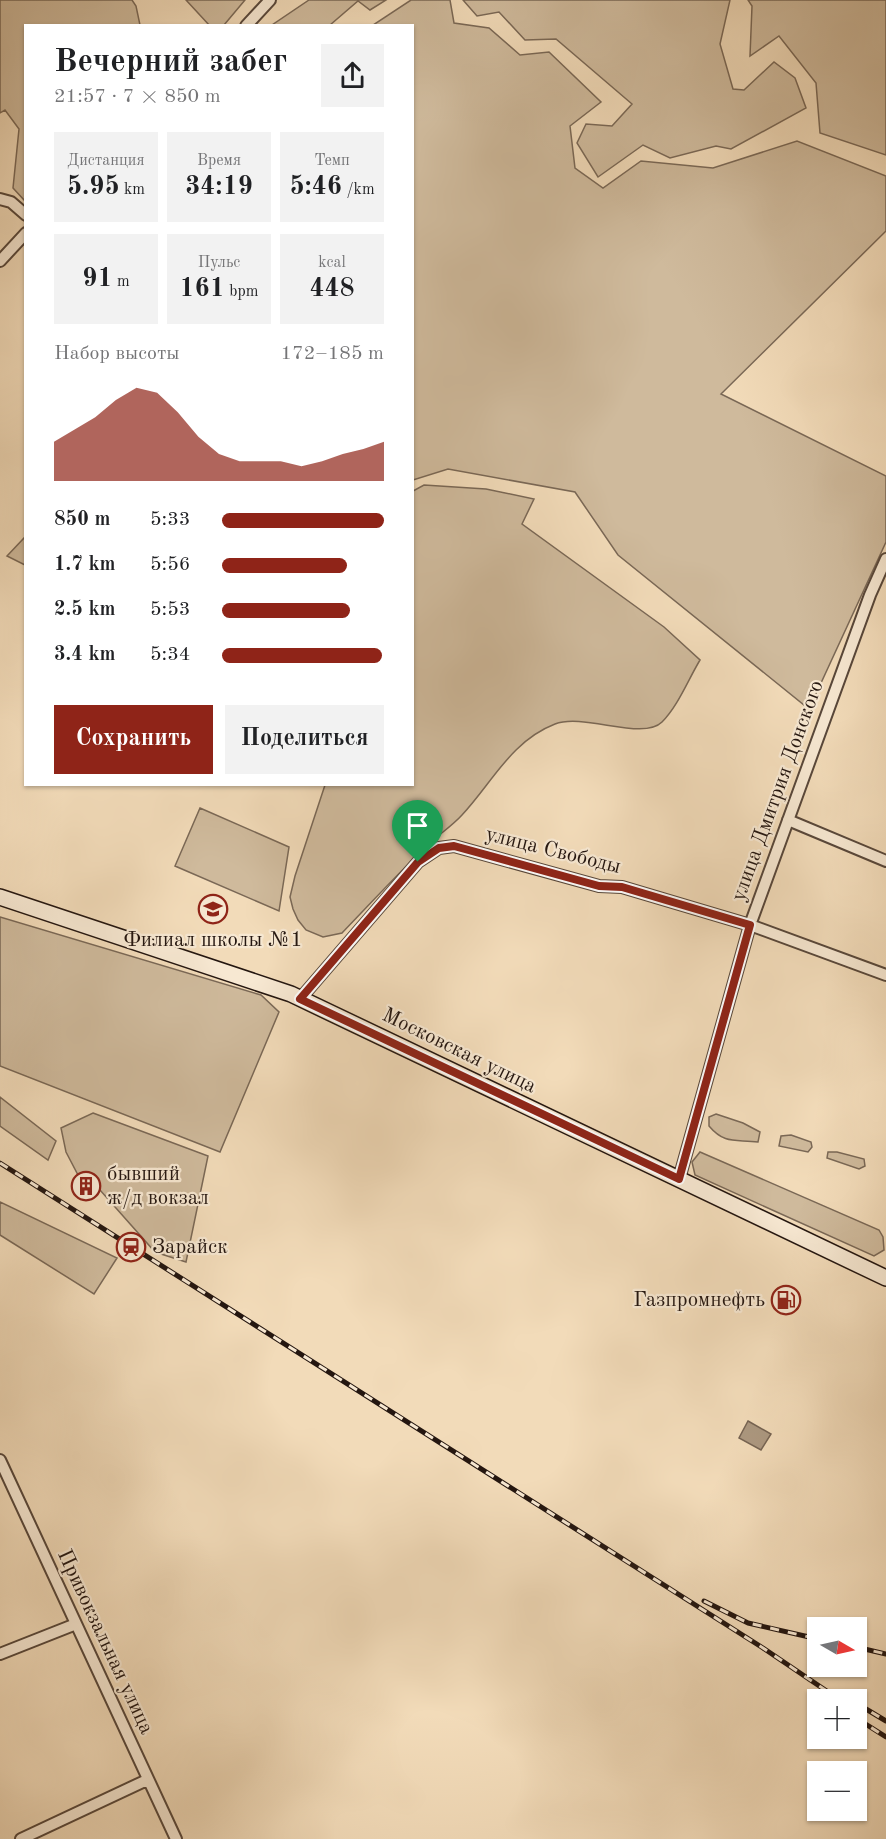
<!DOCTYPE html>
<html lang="ru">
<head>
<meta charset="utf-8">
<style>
	:root { --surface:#fff; --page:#f2f2f2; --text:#202124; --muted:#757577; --accent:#8f2418 }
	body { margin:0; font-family:"Old Standard TT",serif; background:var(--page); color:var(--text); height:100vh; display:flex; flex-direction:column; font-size:22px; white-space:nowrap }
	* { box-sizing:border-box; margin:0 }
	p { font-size:20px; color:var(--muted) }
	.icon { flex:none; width:33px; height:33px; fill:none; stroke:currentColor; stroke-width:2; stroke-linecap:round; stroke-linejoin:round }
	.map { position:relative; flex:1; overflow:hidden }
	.drawer { position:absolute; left:24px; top:24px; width:390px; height:762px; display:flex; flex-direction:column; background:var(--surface); border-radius:0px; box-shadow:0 2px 4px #0004 }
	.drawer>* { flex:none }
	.needle { width:39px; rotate:99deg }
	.controls { position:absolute; left:807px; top:1617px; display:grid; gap:12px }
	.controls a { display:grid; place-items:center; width:60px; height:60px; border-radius:0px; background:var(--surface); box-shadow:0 2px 4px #0004; font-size:30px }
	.pin { position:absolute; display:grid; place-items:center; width:51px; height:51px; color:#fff; margin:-62px -26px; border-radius:50% 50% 50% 0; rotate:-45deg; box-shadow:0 0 6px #0007 }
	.pin .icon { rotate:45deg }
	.round { display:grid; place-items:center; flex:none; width:63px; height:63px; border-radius:0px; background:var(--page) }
	.summary { display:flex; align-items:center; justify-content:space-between; height:102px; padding:0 30px }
	h1 { font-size:33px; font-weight:800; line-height:45px }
	.stats { display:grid; grid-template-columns:repeat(3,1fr); gap:9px; height:102px; padding:6px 30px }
	.stats div { display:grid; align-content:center; border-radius:0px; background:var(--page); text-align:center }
	.stats b { font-size:26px; font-weight:800 }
	.stats small { font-size:16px; font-weight:400 }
	.stats p { font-size:16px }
	.chart { height:168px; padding:12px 30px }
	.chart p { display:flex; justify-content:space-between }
	.chart svg { width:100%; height:108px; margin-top:6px; fill:var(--accent); opacity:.7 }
	.cta { display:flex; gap:12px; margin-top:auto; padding:12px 30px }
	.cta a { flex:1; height:69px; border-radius:0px; background:var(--accent); color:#fff; font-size:24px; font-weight:800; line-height:69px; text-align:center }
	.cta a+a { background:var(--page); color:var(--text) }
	ul { padding:0 30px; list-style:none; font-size:20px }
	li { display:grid; grid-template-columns:96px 72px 1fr; align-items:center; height:45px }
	li i { height:15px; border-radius:8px; background:var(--accent) }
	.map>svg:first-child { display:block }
	.green { fill:#cfba9c; stroke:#7a6856; stroke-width:1.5 }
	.water { fill:#ac9880; stroke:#766453; stroke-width:1.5 }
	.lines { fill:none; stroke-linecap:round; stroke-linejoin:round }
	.minor-casing { stroke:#58473a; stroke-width:14 }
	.secondary-casing { stroke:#241610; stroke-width:18 }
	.minor { stroke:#f7e8d2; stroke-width:10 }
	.secondary { stroke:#f7e8d2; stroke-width:15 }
	.rail-casing { stroke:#241610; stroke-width:5 }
	.rail { stroke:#f7e8d2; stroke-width:3; stroke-dasharray:9; stroke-linecap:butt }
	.route-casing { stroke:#fff; stroke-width:12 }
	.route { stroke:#8f2418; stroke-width:8 }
	.labels { text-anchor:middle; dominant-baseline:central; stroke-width:4.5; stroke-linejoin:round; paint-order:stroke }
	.street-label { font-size:21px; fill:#241610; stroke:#f7e8d2 }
	.poi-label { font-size:21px; fill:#241610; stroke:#f7e8d2; text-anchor:start }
</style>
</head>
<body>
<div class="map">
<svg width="886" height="1839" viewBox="0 0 886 1839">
	<rect width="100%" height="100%" fill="#f2dbb9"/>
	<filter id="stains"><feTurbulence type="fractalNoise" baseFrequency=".00333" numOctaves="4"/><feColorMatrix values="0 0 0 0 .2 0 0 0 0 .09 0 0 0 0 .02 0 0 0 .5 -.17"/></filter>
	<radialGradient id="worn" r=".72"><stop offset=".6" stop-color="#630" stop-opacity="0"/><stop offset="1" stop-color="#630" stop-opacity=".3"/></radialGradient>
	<!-- green -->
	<path class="green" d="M 0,0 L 132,0 L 136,6 L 140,25 L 26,26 L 25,201 L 13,188 L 19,129 L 5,110 L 0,113 Z
		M 186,0 L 245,0 L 224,25 L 210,26 Z
		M 309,0 L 386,0 L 370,10 L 358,1 L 330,25 L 272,25 Z
		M 411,0 L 450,0 L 454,23 L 489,28 L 520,55 L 549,52 L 601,102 L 570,126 L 575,168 L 603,188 L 641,161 L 713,168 L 797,141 L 886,176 L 886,231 L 721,394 L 886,476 L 886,542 L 809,709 L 618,555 L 575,492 L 448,469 L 413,480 L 412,26 L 373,25 Z
		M 463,0 L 730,0 L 720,44 L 733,89 L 744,90 L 774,62 L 795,78 L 806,108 L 731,149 L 716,146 L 670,158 L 643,145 L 598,177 L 577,143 L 586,124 L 612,126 L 632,104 L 556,39 L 525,40 L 499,12 L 477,16 Z
		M 748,0 L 886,0 L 886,155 L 820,133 L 816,83 L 779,36 L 750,56 L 752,6 Z
		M 424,485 L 486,489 L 534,499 L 522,524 L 664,627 L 700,660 C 688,680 678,706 662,722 C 643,741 584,713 555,724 C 511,741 492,783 462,815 C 453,825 441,833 431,842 C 400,871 371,903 342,933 L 323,937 L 306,930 L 298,920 L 293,909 L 290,897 L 295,876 L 325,785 L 412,784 L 413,491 Z
		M 25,537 L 25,565 L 7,556 Z
		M 200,808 L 289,847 L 279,911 L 175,866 Z
		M 0,917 L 261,995 L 279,1012 L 220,1152 L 0,1066 Z
		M 0,1097 L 56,1141 L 48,1160 L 0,1126 Z
		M 93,1113 L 208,1156 L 186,1262 L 155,1252 L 100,1190 L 78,1175 L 66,1152 L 61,1128 Z
		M 716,1114 L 743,1123 L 760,1132 L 758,1142 C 736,1139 725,1145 709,1126 L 709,1117 Z
		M 791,1135 L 811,1142 L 812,1147 L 808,1152 L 779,1146 L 781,1136 Z
		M 700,1152 L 879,1230 L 883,1237 L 884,1250 L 874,1256 L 695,1175 L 692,1162 Z
		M 828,1152 L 837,1152 L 864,1159 L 865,1166 L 859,1169 L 827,1158 Z
		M 0,1202 L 117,1258 L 94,1294 L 0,1235 Z"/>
	<!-- water -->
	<path class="water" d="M 748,1421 L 771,1434 L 761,1450 L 739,1438 Z"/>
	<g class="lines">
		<!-- minor casing -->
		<g class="minor-casing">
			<path id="minor" d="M 246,26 L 270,0
				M 0,199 L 11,202 L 26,215
				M 0,261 L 26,233
				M 788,820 L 886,861
				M 300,999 L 418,862 L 439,848 L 454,846 L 599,886 L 622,887 L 750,925 L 886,975
				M 679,1179 L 750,925 L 870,595 L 886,559
				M 0,1460 L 176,1839
				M 0,1654 L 76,1624
				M 21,1839 L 147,1780"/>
		</g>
		<!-- secondary casing -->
		<g class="secondary-casing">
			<path id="secondary" d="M 0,897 L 291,994 L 886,1278"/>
		</g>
		<!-- minor -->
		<use href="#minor" class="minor"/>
		<!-- secondary -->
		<use href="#secondary" class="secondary"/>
		<!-- rail casing -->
		<g class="rail-casing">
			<path id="rail" d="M 0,1163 L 763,1648 L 840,1700
				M 704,1601 L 748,1623 L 818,1639
				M 856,1647 L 886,1654
				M 856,1703 L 886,1721
				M 856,1718 L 886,1737"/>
		</g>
		<!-- rail -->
		<use href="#rail" class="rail"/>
	</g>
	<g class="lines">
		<!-- route casing -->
		<g class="route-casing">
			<path id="route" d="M 454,846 L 599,886 L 622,887 L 750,925 L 679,1179 L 300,999 L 418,862 L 439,848 Z"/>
		</g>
		<!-- route -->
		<use href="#route" class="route"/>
	</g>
	<!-- icons -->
	<defs>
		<g id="school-ring" transform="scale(1.5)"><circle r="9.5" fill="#f7e8d2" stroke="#8f2418" stroke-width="1.5"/><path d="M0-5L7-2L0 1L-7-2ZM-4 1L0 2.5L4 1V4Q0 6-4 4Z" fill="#8f2418"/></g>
		<g id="building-ring" transform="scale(1.5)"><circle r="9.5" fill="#f7e8d2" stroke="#8f2418" stroke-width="1.5"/><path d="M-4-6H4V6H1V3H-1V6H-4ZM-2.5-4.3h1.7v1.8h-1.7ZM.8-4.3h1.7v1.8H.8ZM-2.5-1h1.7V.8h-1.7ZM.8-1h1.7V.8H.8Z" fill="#8f2418"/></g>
		<g id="station-ring" transform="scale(1.5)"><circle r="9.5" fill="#f7e8d2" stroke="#8f2418" stroke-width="1.5"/><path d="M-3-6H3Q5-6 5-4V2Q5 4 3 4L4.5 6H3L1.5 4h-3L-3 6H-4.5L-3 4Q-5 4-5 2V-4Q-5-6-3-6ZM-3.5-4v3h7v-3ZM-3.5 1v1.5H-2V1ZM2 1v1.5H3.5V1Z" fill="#8f2418"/></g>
		<g id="fuel-ring" transform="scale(1.5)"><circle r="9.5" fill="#f7e8d2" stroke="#8f2418" stroke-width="1.5"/><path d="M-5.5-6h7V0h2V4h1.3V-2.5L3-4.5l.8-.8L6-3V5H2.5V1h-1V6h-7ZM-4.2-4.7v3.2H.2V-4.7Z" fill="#8f2418"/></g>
	</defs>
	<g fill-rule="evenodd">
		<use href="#school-ring" x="213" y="909"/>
		<use href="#building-ring" x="86" y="1186"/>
		<use href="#station-ring" x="131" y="1247"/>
		<use href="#fuel-ring" x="786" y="1300"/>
	</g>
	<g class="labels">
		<!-- street labels -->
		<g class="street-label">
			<text transform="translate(778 791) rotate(-70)">улица Дмитрия Донского</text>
			<text transform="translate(553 851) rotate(14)">улица Свободы</text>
			<text transform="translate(459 1051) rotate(26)">Московская улица</text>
			<text transform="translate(105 1642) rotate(65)">Привокзальная улица</text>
		</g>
		<!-- poi labels -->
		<g class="poi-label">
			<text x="213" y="940" text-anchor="middle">Филиал школы №1</text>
			<text x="107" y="1174">бывший<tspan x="107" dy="24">ж/д вокзал</tspan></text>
			<text x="152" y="1247">Зарайск</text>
			<text x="765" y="1300" text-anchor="end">Газпромнефть</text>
		</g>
	</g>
	<rect width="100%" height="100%" filter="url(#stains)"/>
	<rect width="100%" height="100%" fill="url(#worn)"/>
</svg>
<div class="controls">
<a><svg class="needle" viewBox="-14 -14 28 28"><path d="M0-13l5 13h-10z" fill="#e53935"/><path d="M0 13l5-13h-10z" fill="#757577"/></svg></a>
<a>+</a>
<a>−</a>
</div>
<div class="pin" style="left:418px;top:862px;background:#1e9e55"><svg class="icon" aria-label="arrive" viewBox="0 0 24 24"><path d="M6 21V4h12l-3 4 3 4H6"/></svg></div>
<section class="drawer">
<div class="summary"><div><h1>Вечерний забег</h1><p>21:57 · 7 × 850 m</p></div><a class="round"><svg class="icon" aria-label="share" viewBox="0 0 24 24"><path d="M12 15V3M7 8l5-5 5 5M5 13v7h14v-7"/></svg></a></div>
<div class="stats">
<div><p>Дистанция</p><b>5.95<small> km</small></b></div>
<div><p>Время</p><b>34:19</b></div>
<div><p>Темп</p><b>5:46<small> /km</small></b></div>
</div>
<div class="stats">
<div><b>91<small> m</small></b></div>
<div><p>Пульс</p><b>161<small> bpm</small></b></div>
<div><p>kcal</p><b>448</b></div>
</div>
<div class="chart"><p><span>Набор высоты</span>172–185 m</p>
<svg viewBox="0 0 160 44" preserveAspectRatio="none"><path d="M0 44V28L10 23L20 18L30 11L40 6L50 8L60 16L70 26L80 33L90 36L100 36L110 36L120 38L130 36L140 33L150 31L160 28V44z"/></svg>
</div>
<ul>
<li><b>850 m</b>5:33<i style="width:100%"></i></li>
<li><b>1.7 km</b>5:56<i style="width:77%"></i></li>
<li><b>2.5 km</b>5:53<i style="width:79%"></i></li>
<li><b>3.4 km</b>5:34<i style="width:99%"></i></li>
</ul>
<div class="cta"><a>Сохранить</a><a>Поделиться</a></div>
</section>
</div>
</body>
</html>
